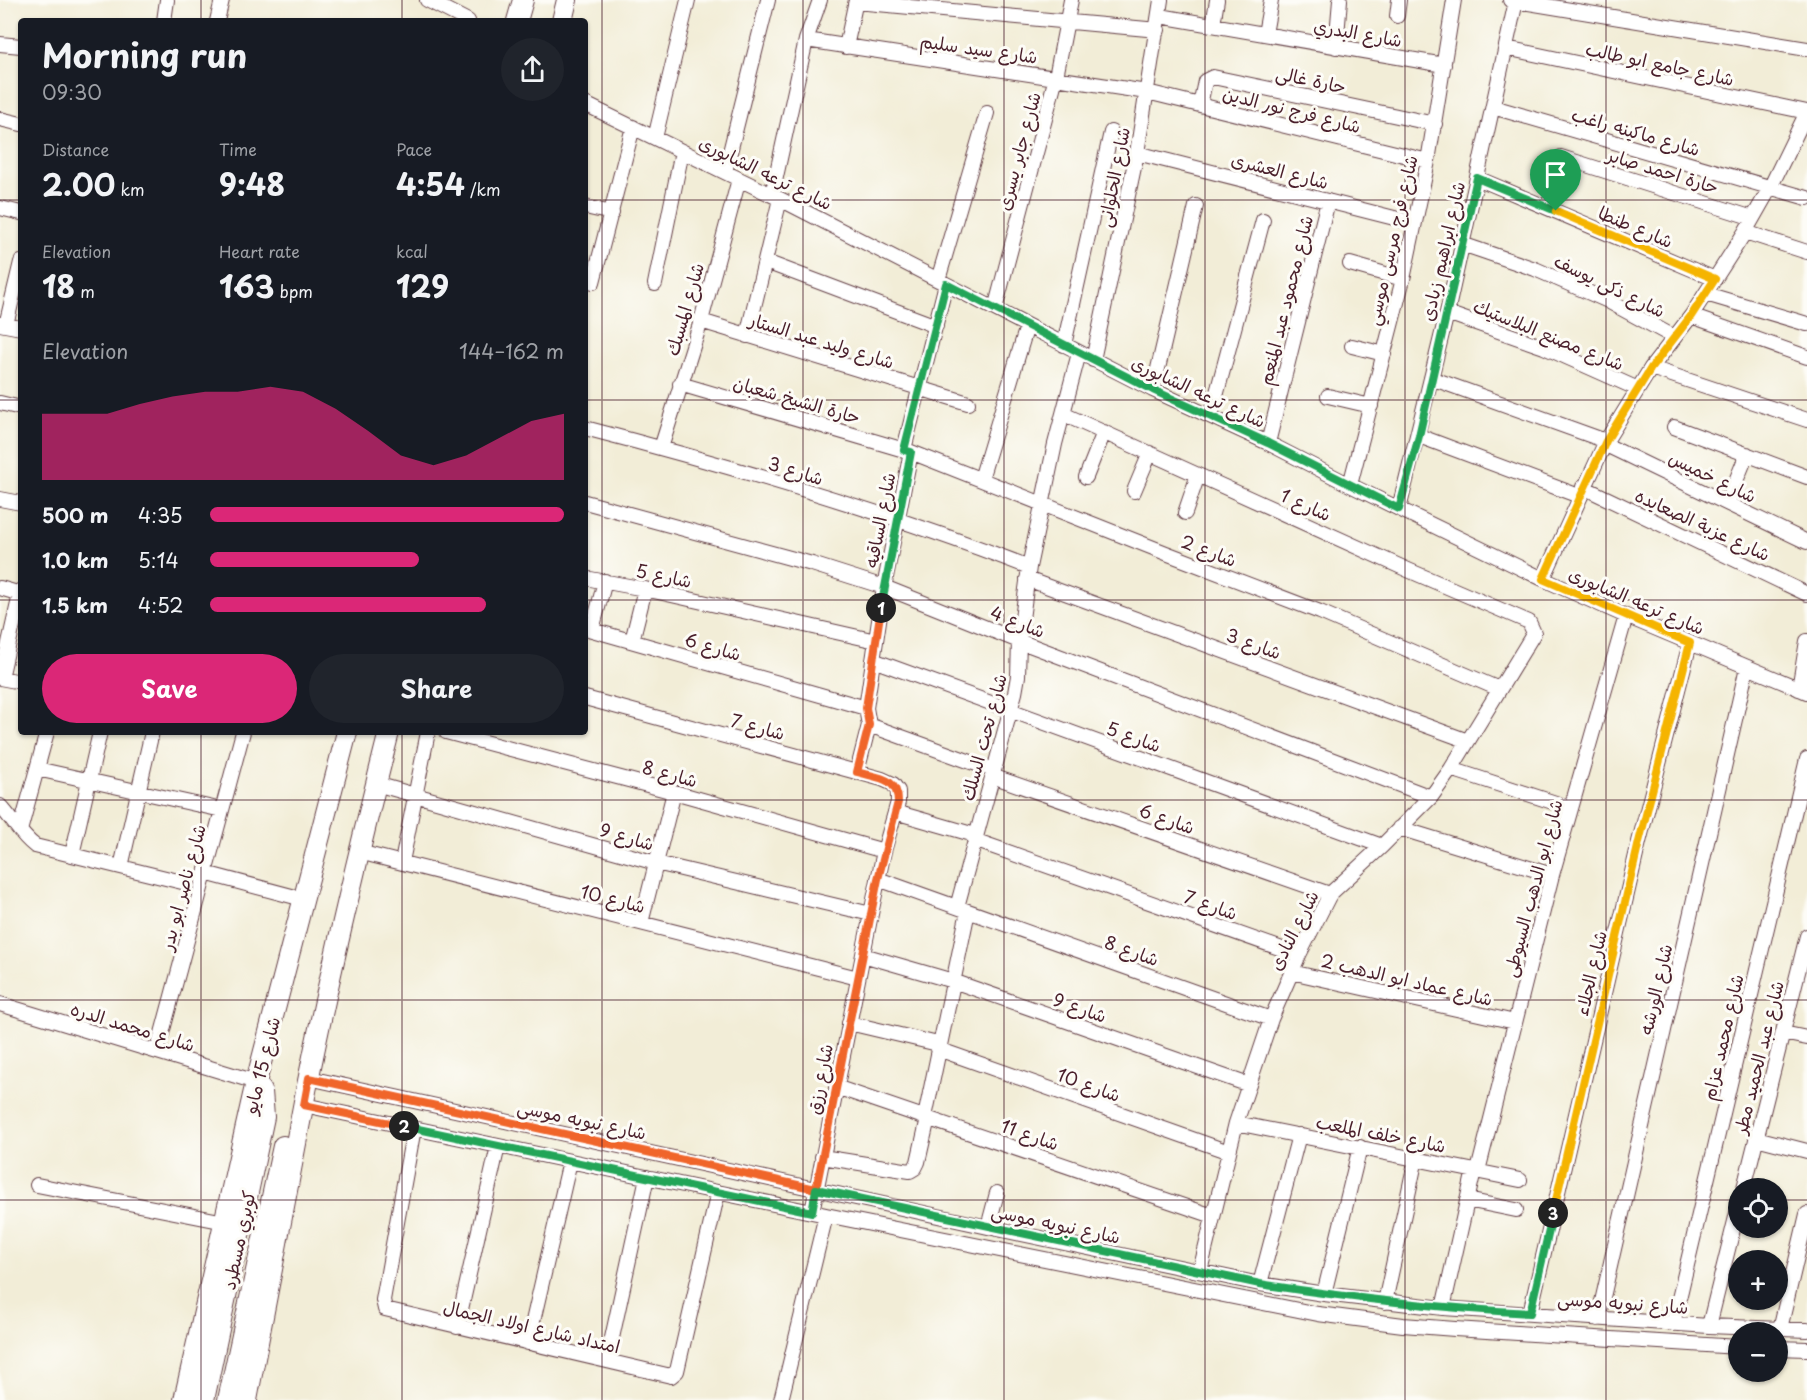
<!DOCTYPE html>
<html lang="en">
<head>
<meta charset="utf-8">
<style>
	:root { --surface:#171b24; --page:#20242c; --text:#f1f3f6; --muted:#9ea1a6; --accent:#db2777 }
	body { margin:0; font-family:"Playpen Sans","Playpen Sans Arabic",sans-serif; background:var(--page); color:var(--text); height:100vh; display:flex; flex-direction:column; font-size:22px; white-space:nowrap }
	* { box-sizing:border-box; margin:0 }
	p { font-size:20px; color:var(--muted) }
	.icon { flex:none; width:33px; height:33px; fill:none; stroke:currentColor; stroke-width:2; stroke-linecap:round; stroke-linejoin:round }
	.map { position:relative; flex:1; overflow:hidden }
	.details { position:absolute; left:18px; top:18px; width:570px; height:717px; display:flex; flex-direction:column; background:var(--surface); border-radius:6px; box-shadow:0 2px 4px #0004 }
	.details>* { flex:none }
	.fabs { position:absolute; left:1728px; top:1178px; display:grid; gap:12px }
	.fabs a { display:grid; place-items:center; width:60px; height:60px; border-radius:50%; background:var(--surface); box-shadow:0 2px 4px #0004; font-size:30px }
	.pin { position:absolute; display:grid; place-items:center; width:51px; height:51px; color:#fff; margin:-62px -26px; border-radius:50% 50% 50% 0; rotate:-45deg; box-shadow:0 0 6px #0007 }
	.pin .icon { rotate:45deg }
	.km { position:absolute; width:30px; height:30px; margin:-15px; border-radius:50%; background:#222; color:#fff; font-size:16px; line-height:30px; text-align:center }
	.round { display:grid; place-items:center; flex:none; width:63px; height:63px; border-radius:32px; background:var(--page) }
	.summary { display:flex; align-items:center; justify-content:space-between; height:102px; padding:0 24px }
	h1 { font-size:33px; font-weight:700; line-height:45px }
	.stats { display:grid; grid-template-columns:repeat(3,1fr); gap:9px; height:102px; padding:6px 24px }
	.stats div { display:grid; align-content:center }
	.stats b { font-size:30px; font-weight:700 }
	.stats small { font-size:16px; font-weight:400 }
	.stats p { font-size:16px }
	.chart { height:168px; padding:12px 24px }
	.chart p { display:flex; justify-content:space-between }
	.chart svg { width:100%; height:108px; margin-top:6px; fill:var(--accent); opacity:.7 }
	.cta { display:flex; gap:12px; margin-top:auto; padding:12px 24px }
	.cta a { flex:1; height:69px; border-radius:36px; background:var(--accent); color:#fff; font-size:24px; font-weight:700; line-height:69px; text-align:center }
	.cta a+a { background:var(--page); color:var(--text) }
	ul { padding:0 24px; list-style:none; font-size:20px }
	li { display:grid; grid-template-columns:96px 72px 1fr; align-items:center; height:45px }
	li i { height:15px; border-radius:8px; background:var(--accent) }
	.map>svg:first-child { display:block }
	.lines { fill:none; stroke-linecap:round; stroke-linejoin:round }
	.street-casing { stroke:#633e45; stroke-width:16 }
	.secondary-casing { stroke:#633e45; stroke-width:22 }
	.street { stroke:#fff; stroke-width:14 }
	.secondary { stroke:#fff; stroke-width:20 }
	.split-1-casing { stroke:#fff; stroke-width:12 }
	.split-2-casing { stroke:#fff; stroke-width:12 }
	.split-3-casing { stroke:#fff; stroke-width:12 }
	.split-4-casing { stroke:#fff; stroke-width:12 }
	.split-1 { stroke:#22a559; stroke-width:8 }
	.split-2 { stroke:#f0652b; stroke-width:8 }
	.split-3 { stroke:#22a559; stroke-width:8 }
	.split-4 { stroke:#f5b400; stroke-width:8 }
	.grid { fill:none; stroke:#4a1f2b; stroke-width:1.5; stroke-opacity:0.55 }
	.labels { text-anchor:middle; dominant-baseline:central; stroke-width:6; stroke-linejoin:round; paint-order:stroke }
	.street-label { font-size:18px; fill:#4a1f2b; stroke:#fdfcf7 }
</style>
</head>
<body>
<div class="map">
<svg width="1807" height="1400" viewBox="0 0 1807 1400">
	<rect width="100%" height="100%" fill="#fdfcf7"/>
	<filter id="ink" filterUnits="userSpaceOnUse"><feTurbulence type="fractalNoise" baseFrequency=".0167" numOctaves="2"/><feDisplacementMap in="SourceGraphic" scale="12" xChannelSelector="R" yChannelSelector="G"/><feConvolveMatrix kernelMatrix="1 2 1 2 8 2 1 2 1" color-interpolation-filters="sRGB"/></filter>
	<filter id="wash" filterUnits="userSpaceOnUse"><feTurbulence type="fractalNoise" baseFrequency=".008" numOctaves="4" result="noise"/><feDisplacementMap in="SourceGraphic" scale="24" xChannelSelector="R" yChannelSelector="G"/><feGaussianBlur stdDeviation="1.35" result="paint"/><feColorMatrix in="noise" values="0 0 0 0 0 0 0 0 0 0 0 0 0 0 0 0 0 1.4 0 .05"/><feComposite in="paint" operator="in"/></filter>
	<g filter="url(#wash)">
		<rect width="100%" height="100%" fill="#f2edd7"/>
	</g>
	<g filter="url(#ink)">
		<g class="lines">
			<!-- street casing -->
			<g class="street-casing">
				<path id="street" d="M 427,0 L 468,21
					M 1510,0 L 1807,49
					M 856,2 L 1158,30
					M 1160,16 L 1444,65
					M 1397,16 L 1399,0
					M 164,21 L 167,0
					M 217,21 L 222,0
					M 1213,25 L 1217,0
					M 1265,34 L 1271,0
					M 806,40 L 1147,92 L 1428,161
					M 0,44 L 21,46
					M 846,47 L 856,0
					M 1336,47 L 1340,0
					M 1506,48 L 1807,112
					M 585,104 L 780,199 L 1153,390 L 1268,443 L 1350,485 L 1543,579 L 1626,616 L 1807,692
					M 1200,105 L 1205,81 L 1213,77 L 1435,124
					M 1493,107 L 1807,198
					M 0,119 L 21,124
					M 655,138 L 688,0
					M 1137,153 L 1414,223
					M 1561,157 L 1753,218
					M 725,172 L 768,0
					M 1477,178 L 1715,279
					M 772,195 L 806,40 L 820,0
					M 585,207 L 612,213
					M 0,208 L 21,213
					M 1745,232 L 1807,252
					M 1462,244 L 1535,269 L 1606,300 L 1674,337
					M 766,262 L 936,326
					M 1350,264 L 1403,279
					M 938,280 L 987,113
					M 593,282 L 633,127
					M 655,284 L 682,151
					M 1706,294 L 1807,324
					M 995,309 L 1056,77 L 1071,0
					M 1447,313 L 1544,347 L 1638,389
					M 1691,316 L 1807,357
					M 701,321 L 968,403
					M 0,324 L 21,328
					M 6,325 L 21,262
					M 747,336 L 780,199
					M 1064,345 L 1111,132
					M 1352,346 L 1384,354
					M 1093,360 L 1137,153 L 1161,0
					M 1651,368 L 1807,420
					M 1431,378 L 1606,441
					M 680,384 L 911,452 L 1166,553 L 1320,612 L 1499,689
					M 1153,390 L 1196,206
					M 1328,396 L 1371,406
					M 0,403 L 21,408
					M 1063,414 L 1408,570 L 1529,622 L 1534,633 L 1451,769 L 1431,797 L 1382,846 L 1330,894 L 1299,955 L 1271,1019 L 1236,1123 L 1200,1271
					M 1211,415 L 1263,220
					M 1674,427 L 1807,477
					M 585,428 C 735,467 885,511 1029,567
					M 1419,436 L 1579,496
					M 1268,443 L 1328,201
					M 1604,444 L 1807,542
					M 661,448 L 701,321 L 739,179
					M 904,449 L 946,284
					M 1086,477 L 1104,432
					M 981,479 L 1027,326
					M 1350,485 L 1403,279 L 1428,161 L 1454,0
					M 1583,487 L 1807,594
					M 1134,491 L 1150,453
					M 0,499 L 21,503
					M 585,502 L 812,564 L 884,587 L 1019,641 L 1431,797
					M 1727,503 L 1747,454
					M 1399,509 L 1447,313 L 1516,1
					M 1185,513 L 1198,475
					M 585,578 L 645,589 L 876,641
					M 1027,579 L 1468,741
					M 1543,579 L 1606,441 L 1651,368 L 1691,316 L 1745,232 L 1770,188 L 1807,112
					M 0,588 L 21,594
					M 585,628 L 866,708
					M 592,630 L 605,581
					M 632,641 L 645,589
					M 873,660 L 1382,846
					M 0,678 L 21,682
					M 1,678 L 21,590
					M 1799,689 L 1807,641
					M 585,698 L 882,779 L 893,784 L 898,791 L 898,802 L 884,851 L 871,914 L 812,1212
					M 869,725 L 993,770
					M 446,732 L 674,792 L 884,851
					M 37,769 L 222,810
					M 1451,769 L 1571,808
					M 857,772 L 869,725 L 866,708 L 884,587 L 911,452
					M 992,776 L 1330,894
					M 376,784 L 656,863 L 871,914
					M 0,806 C 13,819 20,835 35,846 L 182,882
					M 895,812 L 975,835
					M 1399,828 L 1552,875
					M 20,831 L 47,732
					M 974,840 L 1299,955
					M 359,852 L 858,978
					M 72,855 L 100,732
					M 402,862 L 428,732
					M 121,867 L 152,732
					M 205,873 L 303,899
					M 878,879 L 1271,1019
					M 957,907 L 1015,693 L 1018,676 L 1019,641 L 1029,567 L 1055,444 L 1079,353
					M 641,923 L 674,792
					M 863,955 L 953,981 L 1249,1085
					M 1291,972 L 1515,1022
					M 0,1004 L 256,1082
					M 849,1023 L 938,1044
					M 1783,1033 L 1807,1038
					M 938,1049 L 1229,1152
					M 157,1052 L 243,732
					M 309,1078 L 988,1227 L 1260,1284 L 1324,1294 L 1443,1308 L 1709,1326 L 1807,1330
					M 836,1087 L 1213,1216
					M 304,1105 L 826,1215 L 1318,1314 L 1403,1325 L 1455,1329 L 1738,1347
					M 925,1117 L 968,911
					M 1236,1123 L 1520,1180
					M 414,1128 L 383,1300 L 385,1309 L 671,1376 L 677,1371 L 718,1192
					M 1756,1138 L 1807,1151
					M 822,1157 L 910,1171 L 915,1168 L 918,1162 L 928,1118
					M 1478,1171 L 1552,875 L 1626,616
					M 37,1185 L 225,1222
					M 1744,1188 L 1807,936
					M 1467,1200 L 1516,1210
					M 988,1227 L 997,1193
					M 1260,1284 L 1299,1135
					M 1324,1294 L 1360,1147
					M 1385,1302 L 1416,1158
					M 1443,1308 L 1474,1170
					M 1530,1313 L 1639,842 L 1690,643
					M 1598,1319 L 1747,667
					M 1673,1324 L 1807,759
					M 1709,1326 L 1738,1209
					M 457,1327 L 498,1146
					M 1780,1329 L 1807,1214
					M 528,1343 L 570,1161
					M 1778,1348 L 1807,1349
					M 607,1361 L 647,1177
					M 781,1400 L 826,1215"/>
			</g>
			<!-- secondary casing -->
			<g class="secondary-casing">
				<path id="secondary" d="M 517,21 L 523,0
					M 562,21 L 567,0
					M 184,1400 L 256,1082 L 347,732
					M 204,1400 L 264,1117 L 262,1091 L 256,1082
					M 228,1400 L 283,1146
					M 247,1400 C 267,1297 286,1194 306,1091 C 330,971 359,851 389,732"/>
			</g>
			<!-- street -->
			<use href="#street" class="street"/>
			<!-- secondary -->
			<use href="#secondary" class="secondary"/>
		</g>
	</g>
	<g class="lines" filter="url(#ink)">
		<!-- split-1 casing -->
		<g class="split-1-casing">
			<path id="split-1" d="M 881,608 L 911,452 L 904,450 L 946,284 L 1153,390 L 1268,443 L 1399,509 L 1419,436 L 1477,178 L 1556,211"/>
		</g>
		<!-- split-2 casing -->
		<g class="split-2-casing">
			<path id="split-2" d="M 404,1126 L 304,1105 L 309,1078 L 816,1189 L 878,879 L 898,802 C 898,777 878,778 857,772 L 869,725 L 866,708 L 881,608"/>
		</g>
		<!-- split-3 casing -->
		<g class="split-3-casing">
			<path id="split-3" d="M 404,1126 L 812,1212 L 816,1189 L 1260,1284 C 1350,1298 1439,1308 1530,1313 L 1553,1213"/>
		</g>
		<!-- split-4 casing -->
		<g class="split-4-casing">
			<path id="split-4" d="M 1553,1213 L 1639,842 L 1690,643 L 1543,579 L 1606,441 L 1651,368 L 1691,316 L 1715,279 L 1556,211"/>
		</g>
		<!-- split-1 -->
		<use href="#split-1" class="split-1"/>
		<!-- split-2 -->
		<use href="#split-2" class="split-2"/>
		<!-- split-3 -->
		<use href="#split-3" class="split-3"/>
		<!-- split-4 -->
		<use href="#split-4" class="split-4"/>
	</g>
	<!-- grid -->
	<path class="grid" d="M 201,0 L 201,21M 402,0 L 402,21M 602,0 L 602,1400M 803,0 L 803,1400M 1004,0 L 1004,1400M 1205,0 L 1205,1400M 1405,0 L 1405,1400M 1606,0 L 1606,1400M 0,200 L 21,200M 585,200 L 1807,200M 0,400 L 21,400M 585,400 L 1807,400M 0,600 L 21,600M 585,600 L 1807,600M 201,732 L 201,1400M 402,732 L 402,1400M 0,800 L 1807,800M 0,1000 L 1807,1000M 0,1200 L 1738,1200M 1778,1200 L 1807,1200"/>
	<g class="labels">
		<!-- street labels -->
		<g class="street-label">
			<text transform="translate(1358 32) rotate(10)">شارع البدري</text>
			<text transform="translate(979 48) rotate(8)">شارع سيد سليم</text>
			<text transform="translate(1660 63) rotate(12)">شارع جامع ابو طالب</text>
			<text transform="translate(1311 79) rotate(12)">حارة غالى</text>
			<text transform="translate(1292 109) rotate(14)">شارع فرج نور الدين</text>
			<text transform="translate(1636 131) rotate(16)">شارع ماكينه راغب</text>
			<text transform="translate(1018 151) rotate(-75)">شارع جابر يسرى</text>
			<text transform="translate(1280 170) rotate(14)">شارع العشرى</text>
			<text transform="translate(1663 170) rotate(17)">حارة احمد صابر</text>
			<text transform="translate(766 172) rotate(26)">شارع ترعه الشابورى</text>
			<text transform="translate(1113 177) rotate(-79)">شارع الحلوانى</text>
			<text transform="translate(1636 226) rotate(23)">شارع طنطا</text>
			<text transform="translate(1391 240) rotate(-77)">شارع فرج مرسى موسي</text>
			<text transform="translate(1442 251) rotate(-77)">شارع ابراهيم زبادى</text>
			<text transform="translate(1610 285) rotate(26)">شارع ذكى يوسف</text>
			<text transform="translate(1285 300) rotate(-76)">شارع محمود عبد المنعم</text>
			<text transform="translate(684 309) rotate(-74)">شارع المسبك</text>
			<text transform="translate(1549 334) rotate(22)">شارع مصنع البلاستيك</text>
			<text transform="translate(822 340) rotate(17)">شارع وليد عبد الستار</text>
			<text transform="translate(1199 391) rotate(25)">شارع ترعه الشابورى</text>
			<text transform="translate(797 399) rotate(16)">حارة الشيخ شعبان</text>
			<text transform="translate(796 470) rotate(17)">شارع 3</text>
			<text transform="translate(1713 476) rotate(26)">شارع خميس</text>
			<text transform="translate(1306 504) rotate(24)">شارع 1</text>
			<text transform="translate(879 520) rotate(-79)">شارع الساقيه</text>
			<text transform="translate(1703 524) rotate(25)">شارع عزبة الصعايده</text>
			<text transform="translate(1209 550) rotate(21)">شارع 2</text>
			<text transform="translate(664 575) rotate(12)">شارع 5</text>
			<text transform="translate(1637 600) rotate(23)">شارع ترعه الشابورى</text>
			<text transform="translate(1018 621) rotate(21)">شارع 4</text>
			<text transform="translate(1254 643) rotate(20)">شارع 3</text>
			<text transform="translate(713 646) rotate(16)">شارع 6</text>
			<text transform="translate(758 726) rotate(15)">شارع 7</text>
			<text transform="translate(1134 736) rotate(20)">شارع 5</text>
			<text transform="translate(983 737) rotate(-75)">شارع تحت السلك</text>
			<text transform="translate(670 773) rotate(15)">شارع 8</text>
			<text transform="translate(1167 818) rotate(19)">شارع 6</text>
			<text transform="translate(627 836) rotate(16)">شارع 9</text>
			<text transform="translate(182 887) rotate(-75)">شارع ناصر ابو بدر</text>
			<text transform="translate(1532 888) rotate(-75)">شارع ابو الدهب السيوطى</text>
			<text transform="translate(613 898) rotate(14)">شارع 10</text>
			<text transform="translate(1211 904) rotate(20)">شارع 7</text>
			<text transform="translate(1293 930) rotate(-63)">شارع النادى</text>
			<text transform="translate(1132 950) rotate(20)">شارع 8</text>
			<text transform="translate(1590 973) rotate(-77)">شارع الجلاء</text>
			<text transform="translate(1407 979) rotate(13)">شارع عماد ابو الدهب 2</text>
			<text transform="translate(1655 989) rotate(-77)">شارع الورشه</text>
			<text transform="translate(1080 1007) rotate(19)">شارع 9</text>
			<text transform="translate(133 1026) rotate(17)">شارع محمد الدره</text>
			<text transform="translate(1722 1037) rotate(-77)">شارع محمد عزام</text>
			<text transform="translate(1758 1057) rotate(-76)">شارع عبد الحميد مطر</text>
			<text transform="translate(261 1065) rotate(-76)">شارع 15 مايو</text>
			<text transform="translate(819 1079) rotate(-79)">شارع رزق</text>
			<text transform="translate(1089 1084) rotate(20)">شارع 10</text>
			<text transform="translate(582 1119) rotate(12)">شارع نبويه موسى</text>
			<text transform="translate(1381 1133) rotate(11)">شارع خلف الملعب</text>
			<text transform="translate(1030 1134) rotate(19)">شارع 11</text>
			<text transform="translate(1056 1223) rotate(12)">شارع نبويه موسى</text>
			<text transform="translate(238 1240) rotate(-78)">كوبري مسطرد</text>
			<text transform="translate(1623 1302) rotate(4)">شارع نبويه موسى</text>
			<text transform="translate(532 1326) rotate(13)">امتداد شارع اولاد الجمال</text>
		</g>
	</g>
</svg>
<div class="fabs">
<a><svg class="icon" aria-label="locate" viewBox="0 0 24 24"><circle cx="12" cy="12" r="6"/><path d="M12 2v4M12 18v4M2 12h4M18 12h4"/></svg></a>
<a>+</a>
<a>−</a>
</div>
<div class="pin" style="left:1556px;top:211px;background:#1e9e55"><svg class="icon" aria-label="arrive" viewBox="0 0 24 24"><path d="M6 21V4h12l-3 4 3 4H6"/></svg></div>
<b class="km" style="left:881px;top:608px">1</b>
<b class="km" style="left:404px;top:1126px">2</b>
<b class="km" style="left:1553px;top:1213px">3</b>
<section class="details">
<div class="summary"><div><h1>Morning run</h1><p>09:30</p></div><a class="round"><svg class="icon" aria-label="share" viewBox="0 0 24 24"><path d="M12 15V3M7 8l5-5 5 5M5 13v7h14v-7"/></svg></a></div>
<div class="stats">
<div><p>Distance</p><b>2.00<small> km</small></b></div>
<div><p>Time</p><b>9:48</b></div>
<div><p>Pace</p><b>4:54<small> /km</small></b></div>
</div>
<div class="stats">
<div><p>Elevation</p><b>18<small> m</small></b></div>
<div><p>Heart rate</p><b>163<small> bpm</small></b></div>
<div><p>kcal</p><b>129</b></div>
</div>
<div class="chart"><p><span>Elevation</span>144–162 m</p>
<svg viewBox="0 0 160 44" preserveAspectRatio="none"><path d="M0 44V17L10 17L20 17L30 13L40 10L50 8L60 8L70 6L80 8L90 15L100 24L110 34L120 38L130 34L140 27L150 20L160 17V44z"/></svg>
</div>
<ul>
<li><b>500 m</b>4:35<i style="width:100%"></i></li>
<li><b>1.0 km</b>5:14<i style="width:59%"></i></li>
<li><b>1.5 km</b>4:52<i style="width:78%"></i></li>
</ul>
<div class="cta"><a>Save</a><a>Share</a></div>
</section>
</div>
</body>
</html>
